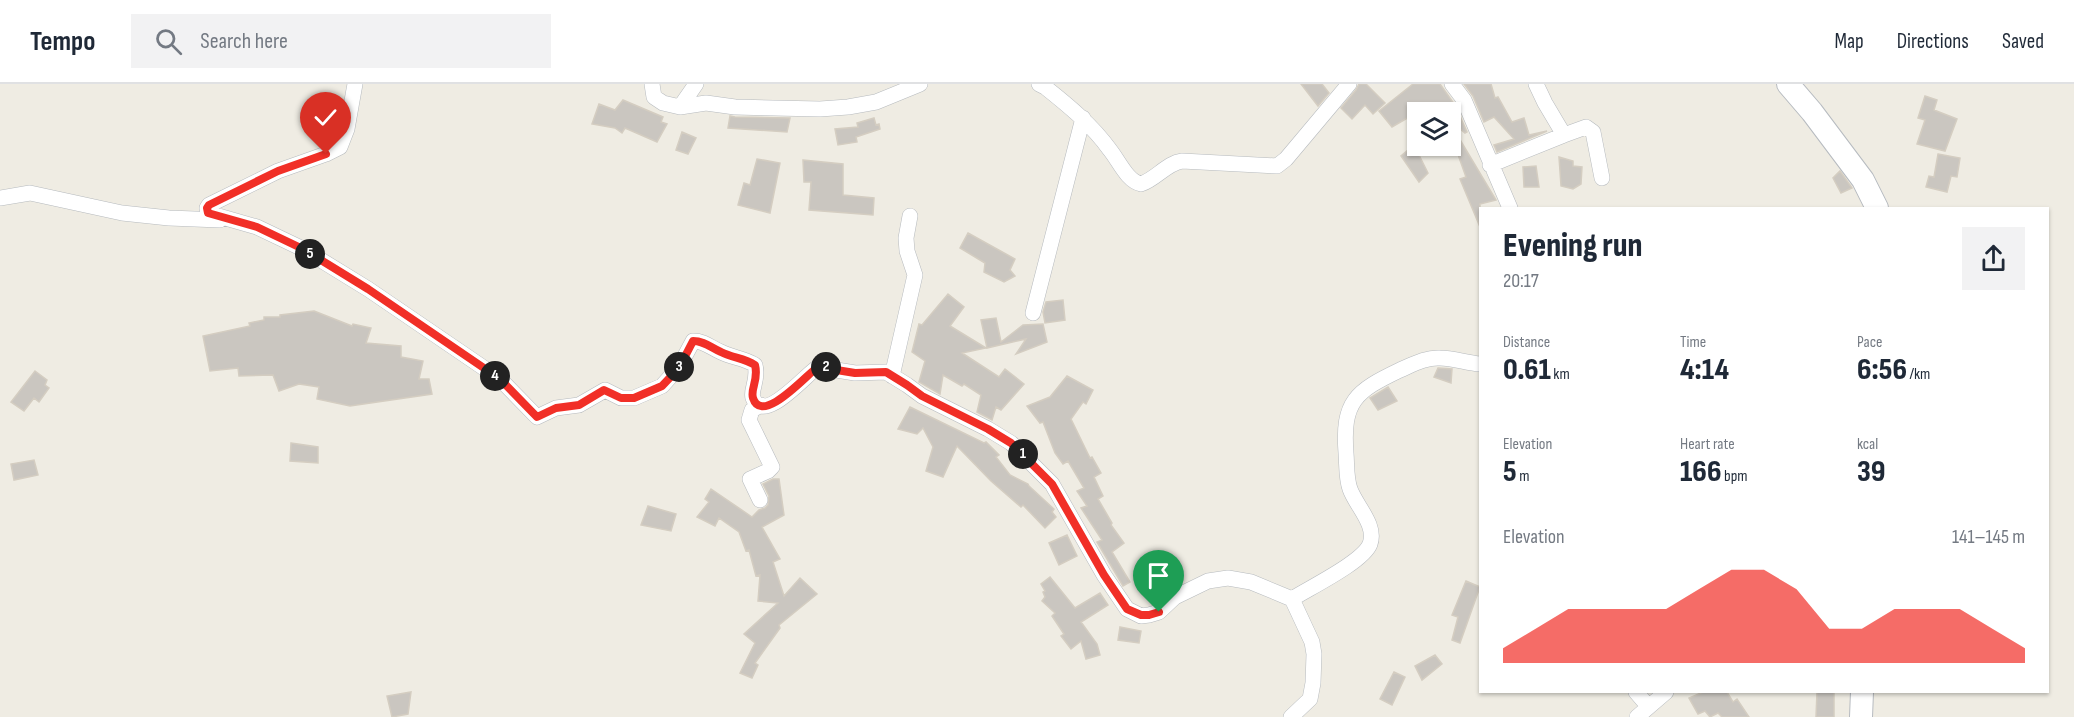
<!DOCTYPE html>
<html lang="en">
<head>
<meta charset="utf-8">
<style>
	:root { --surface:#fff; --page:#f2f2f3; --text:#1f2937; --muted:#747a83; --line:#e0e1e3; --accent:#f12f27 }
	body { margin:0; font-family:"Sofia Sans Condensed",sans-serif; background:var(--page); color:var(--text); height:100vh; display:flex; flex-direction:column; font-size:22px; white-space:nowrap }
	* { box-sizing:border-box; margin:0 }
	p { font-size:20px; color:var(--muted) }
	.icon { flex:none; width:33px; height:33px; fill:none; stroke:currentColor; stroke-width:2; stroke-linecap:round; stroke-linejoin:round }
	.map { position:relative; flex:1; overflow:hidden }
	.details { position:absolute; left:1479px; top:123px; width:570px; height:486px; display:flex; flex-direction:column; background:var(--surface); border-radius:0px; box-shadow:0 2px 4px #0004 }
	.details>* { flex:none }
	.controls { position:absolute; left:1407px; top:18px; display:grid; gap:12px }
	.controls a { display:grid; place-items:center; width:54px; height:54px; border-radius:0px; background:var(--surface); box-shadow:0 2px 4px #0004; font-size:30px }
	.pin { position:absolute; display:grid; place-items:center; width:51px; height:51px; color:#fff; margin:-62px -26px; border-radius:50% 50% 50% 0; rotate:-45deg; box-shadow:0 0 6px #0007 }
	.pin .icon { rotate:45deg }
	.km { position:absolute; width:30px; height:30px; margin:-15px; border-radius:50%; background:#222; color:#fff; font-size:16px; line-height:30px; text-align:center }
	.round { display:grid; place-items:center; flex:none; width:63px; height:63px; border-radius:0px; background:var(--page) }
	.headline { display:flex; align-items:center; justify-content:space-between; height:102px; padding:0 24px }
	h1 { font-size:33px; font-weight:800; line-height:45px }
	.stats { display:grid; grid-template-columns:repeat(3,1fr); gap:9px; height:102px; padding:6px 24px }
	.stats div { display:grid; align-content:center }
	.stats b { font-size:30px; font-weight:800 }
	.stats small { font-size:16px; font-weight:400 }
	.stats p { font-size:16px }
	.chart { height:168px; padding:12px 24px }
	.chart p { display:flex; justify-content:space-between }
	.chart svg { width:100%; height:108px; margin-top:6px; fill:var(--accent); opacity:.7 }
	header { display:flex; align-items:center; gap:36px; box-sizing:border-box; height:84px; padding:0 30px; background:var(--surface); border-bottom:2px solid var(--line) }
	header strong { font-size:28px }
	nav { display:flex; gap:33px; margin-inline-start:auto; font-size:21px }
	.search { width:420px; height:54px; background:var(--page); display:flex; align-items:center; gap:15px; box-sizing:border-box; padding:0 21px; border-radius:0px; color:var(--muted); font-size:22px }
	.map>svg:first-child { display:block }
	.building { fill:#cac6c0; stroke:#d4cdc1; stroke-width:1.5 }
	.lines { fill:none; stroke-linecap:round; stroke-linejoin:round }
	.street-casing { stroke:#b6babe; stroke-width:16 }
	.secondary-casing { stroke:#b7bbc0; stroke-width:24 }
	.street { stroke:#fff; stroke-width:15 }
	.secondary { stroke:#fff; stroke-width:22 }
	.route-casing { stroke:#fff; stroke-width:12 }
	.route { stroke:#f12f27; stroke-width:8 }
</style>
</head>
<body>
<header>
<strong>Tempo</strong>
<div class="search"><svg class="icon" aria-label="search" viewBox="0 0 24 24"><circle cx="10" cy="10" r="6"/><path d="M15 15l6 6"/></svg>Search here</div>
<nav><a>Map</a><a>Directions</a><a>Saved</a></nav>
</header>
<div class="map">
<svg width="2074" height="633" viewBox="0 0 2074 633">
	<rect width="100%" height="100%" fill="#efece3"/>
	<!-- building -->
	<path class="building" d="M 1301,0 L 1322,0 L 1329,9 L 1318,22 Z
		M 1359,0 L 1366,0 L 1385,19 L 1373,30 L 1365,21 L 1352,35 L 1341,24 L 1356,6 Z
		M 1413,0 L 1440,0 L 1455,21 L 1467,48 L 1465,49 L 1450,36 L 1450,28 L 1432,28 L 1428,22 L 1392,43 L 1379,27 Z
		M 1464,0 L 1491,0 L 1495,14 L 1498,13 L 1512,38 L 1524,34 L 1529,51 L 1547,47 L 1497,68 L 1494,61 L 1514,55 L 1494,33 L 1484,38 L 1473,12 Z
		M 1925,12 L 1937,16 L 1934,26 L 1957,35 L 1945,67 L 1917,60 L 1925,36 L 1918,34 Z
		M 623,16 L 663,33 L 661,38 L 667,40 L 657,58 L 625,44 L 622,49 L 615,44 L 592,40 L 599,20 L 615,26 Z
		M 730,32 L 735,33 L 790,34 L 787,48 L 728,44 Z
		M 874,34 L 876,41 L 879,40 L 880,45 L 856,53 L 857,58 L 838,61 L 835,45 L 858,43 L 857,39 Z
		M 682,48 L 696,54 L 688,70 L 676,66 Z
		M 1456,49 L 1496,116 L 1480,120 L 1480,143 L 1460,95 L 1466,93 L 1451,51 Z
		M 1414,61 L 1428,89 L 1419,98 L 1401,72 Z
		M 1938,70 L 1960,74 L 1957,93 L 1951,92 L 1947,108 L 1926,103 L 1929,92 L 1934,93 Z
		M 1559,73 L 1573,77 L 1573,82 L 1582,83 L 1581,100 L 1573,105 L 1561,102 Z
		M 757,75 L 780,79 L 770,129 L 738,121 L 744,99 L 750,101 Z
		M 803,76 L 843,80 L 843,111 L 874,114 L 873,131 L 809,126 L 811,98 L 804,98 Z
		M 1536,82 L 1539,103 L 1524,103 L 1523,83 Z
		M 1840,87 L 1852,104 L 1841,109 L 1833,94 Z
		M 968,149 L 1015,175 L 1010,186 L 1015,192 L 1004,198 L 984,188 L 985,179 L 960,164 Z
		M 948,210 L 964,223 L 950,242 L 986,264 L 962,269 L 999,293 L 1005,285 L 1024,300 L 1001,326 L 996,323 L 992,336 L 977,328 L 981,311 L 964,300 L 962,302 L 943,291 L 940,310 L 919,298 L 925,277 L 912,268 L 919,240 L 922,241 Z
		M 1063,216 L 1065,236 L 1045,239 L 1043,228 L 1046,218 Z
		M 314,227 L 352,242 L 353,240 L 371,244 L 366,259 L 401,262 L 401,273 L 423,277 L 419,295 L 429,295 L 432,310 L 350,322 L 317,315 L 319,303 L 299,300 L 279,307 L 273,291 L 239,292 L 238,284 L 210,287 L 203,252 L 250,242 L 249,239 L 264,236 L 264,233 L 280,233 L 280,231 Z
		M 996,234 L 1001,258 L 1023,241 L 1043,240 L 1047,258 L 1016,270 L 1026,255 L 987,264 L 981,236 Z
		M 1438,284 L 1452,285 L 1451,299 L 1434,293 Z
		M 35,287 L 47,296 L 45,301 L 49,304 L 39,318 L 34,314 L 24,327 L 11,318 Z
		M 1067,292 L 1093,306 L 1086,320 L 1083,318 L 1071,335 L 1090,374 L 1092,373 L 1101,389 L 1094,393 L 1103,412 L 1098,415 L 1112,439 L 1111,441 L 1124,459 L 1112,468 L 1130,498 L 1123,502 L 1097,458 L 1102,456 L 1081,424 L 1087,422 L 1077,407 L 1084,404 L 1068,377 L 1063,380 L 1055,369 L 1043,338 L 1040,339 L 1027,322 L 1050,313 Z
		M 1388,303 L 1397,317 L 1378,326 L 1370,314 Z
		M 910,323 L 984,359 L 986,358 L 999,371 L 996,373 L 1010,391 L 1028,400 L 1029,402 L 1054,425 L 1052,428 L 1056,433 L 1045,444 L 1023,421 L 1021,423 L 991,397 L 957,362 L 943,393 L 926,387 L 933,363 L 923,344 L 917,350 L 898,345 Z
		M 291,359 L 318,363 L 318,379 L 290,377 Z
		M 34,376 L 38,391 L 14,396 L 11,380 Z
		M 773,395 L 779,395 L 784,431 L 762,443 L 780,475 L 773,478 L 784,512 L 800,494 L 817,510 L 779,541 L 780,544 L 755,579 L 758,581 L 752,594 L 740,589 L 755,559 L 744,550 L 778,519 L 758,517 L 760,491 L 756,492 L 749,466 L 746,467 L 739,448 L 719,434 L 715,442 L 697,433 L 709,418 L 705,415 L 711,405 L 752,433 L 759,426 L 765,424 L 768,421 L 769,412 L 763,400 Z
		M 648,422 L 676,430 L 671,447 L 641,441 Z
		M 1067,451 L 1077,472 L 1059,481 L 1049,459 Z
		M 1050,493 L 1075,524 L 1100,509 L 1108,521 L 1081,538 L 1097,560 L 1100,571 L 1086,575 L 1081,557 L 1071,565 L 1061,552 L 1064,550 L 1052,532 L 1055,529 L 1042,517 L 1045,513 L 1043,508 L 1045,507 L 1041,500 Z
		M 1466,497 L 1480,503 L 1460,559 L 1452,556 L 1458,533 L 1452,531 Z
		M 1120,543 L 1141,547 L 1139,559 L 1118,556 Z
		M 1435,571 L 1442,580 L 1422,596 L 1415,582 Z
		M 1394,588 L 1405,593 L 1392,621 L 1380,615 Z
		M 411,608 L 408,630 L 392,633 L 387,612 Z
		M 1703,608 L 1727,608 L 1733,618 L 1737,615 L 1749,633 L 1722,633 L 1718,629 L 1710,633 L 1705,627 L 1698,630 L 1689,614 Z
		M 1817,608 L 1834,608 L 1834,633 L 1816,633 Z"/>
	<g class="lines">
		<!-- street casing -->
		<g class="street-casing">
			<path id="street" d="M 355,0 L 347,45 L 340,63 L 326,70 L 278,87 L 209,121 L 207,124 L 208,129 L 257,143 L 303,165 L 368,205 L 500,295 L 537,333 L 556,324 L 579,321 L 605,306 L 621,314 L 634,314 L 662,302 L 679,283 L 693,257 C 705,257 711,264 721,268 C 733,274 744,274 755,281 C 759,296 750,306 753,314 C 763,343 809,287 818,283 L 855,289 L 886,288 L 907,301 L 922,312 L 988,345 L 1011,359 L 1052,400 L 1104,491 L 1127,525 L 1141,532 L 1149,531 L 1159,528 L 1175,513 L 1208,497 L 1228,494 L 1251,498 L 1292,515 L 1312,558 L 1314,570 L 1313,599 L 1310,615 L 1291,633
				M 652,0 L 654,13 L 663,19 L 680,23 L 706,19 L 735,23 L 820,25 L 848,23 L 876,18 L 920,0
				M 1039,0 L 1045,3 C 1069,22 1092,41 1110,66 C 1119,77 1127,97 1141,100 C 1156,95 1167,79 1182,77 L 1277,82 L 1286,75 L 1349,0
				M 1452,0 L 1464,16 L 1510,124
				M 680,23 L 696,0
				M 1564,51 L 1586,43 L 1593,48 L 1602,94
				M 1490,81 L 1564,51 L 1545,19 L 1536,0
				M 0,114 L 30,109 L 122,129 L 169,134 L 220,136
				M 1033,229 L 1083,34
				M 892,292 L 915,191 L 907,167 L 906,154 L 910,132
				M 760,416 L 750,395 L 768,387 L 772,383 L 749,336 L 752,326 L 761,321
				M 1292,515 C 1309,504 1363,478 1370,460 C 1377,441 1356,422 1350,405 C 1346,394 1347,381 1346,369 C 1342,317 1356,307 1400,286 C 1412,281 1426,273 1440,274 C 1453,274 1467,279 1480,280
				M 1636,608 L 1648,622
				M 1637,633 L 1666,608"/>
		</g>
		<!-- secondary casing -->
		<g class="secondary-casing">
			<path id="secondary" d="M 1788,0 L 1812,28 L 1863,96 L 1877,124
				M 1861,633 L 1862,608"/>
		</g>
		<!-- street -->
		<use href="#street" class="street"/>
		<!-- secondary -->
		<use href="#secondary" class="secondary"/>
	</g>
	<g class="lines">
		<!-- route casing -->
		<g class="route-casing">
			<path id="route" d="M 326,70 L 278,87 L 209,121 L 207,124 L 208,129 L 257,143 L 303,165 L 368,205 L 500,295 L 537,333 L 556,324 L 579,321 L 604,306 L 621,314 L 634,314 L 662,302 L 679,284 L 693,257 C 705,257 711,264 721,268 C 733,274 744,274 755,281 C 759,296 750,305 753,314 C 762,343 810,287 818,283 L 855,289 L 886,288 L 907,301 L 922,312 L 988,345 L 1011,359 L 1052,400 L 1104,491 L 1127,525 L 1141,531 L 1149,531 L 1159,528"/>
		</g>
		<!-- route -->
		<use href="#route" class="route"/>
	</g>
</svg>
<div class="controls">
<a><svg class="icon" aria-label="layers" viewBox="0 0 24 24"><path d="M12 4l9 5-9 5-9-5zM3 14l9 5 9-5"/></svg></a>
</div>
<div class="pin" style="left:1159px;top:528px;background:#1e9e55"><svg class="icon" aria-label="arrive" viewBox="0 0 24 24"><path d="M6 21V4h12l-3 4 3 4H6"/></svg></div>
<div class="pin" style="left:326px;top:70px;background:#d93025"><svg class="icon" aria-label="check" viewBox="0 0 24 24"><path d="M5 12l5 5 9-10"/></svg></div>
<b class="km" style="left:1023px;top:370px">1</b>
<b class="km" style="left:826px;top:283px">2</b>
<b class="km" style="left:679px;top:283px">3</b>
<b class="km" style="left:495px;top:292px">4</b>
<b class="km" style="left:310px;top:170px">5</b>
<section class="details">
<div class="headline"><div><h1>Evening run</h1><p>20:17</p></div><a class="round"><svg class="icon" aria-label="share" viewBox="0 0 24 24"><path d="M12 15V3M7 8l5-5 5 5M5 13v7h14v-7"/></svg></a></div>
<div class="stats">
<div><p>Distance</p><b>0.61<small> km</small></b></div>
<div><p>Time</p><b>4:14</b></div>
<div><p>Pace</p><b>6:56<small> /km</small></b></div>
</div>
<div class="stats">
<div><p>Elevation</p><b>5<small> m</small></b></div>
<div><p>Heart rate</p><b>166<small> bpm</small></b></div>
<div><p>kcal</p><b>39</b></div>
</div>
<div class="chart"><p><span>Elevation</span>141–145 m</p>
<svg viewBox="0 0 160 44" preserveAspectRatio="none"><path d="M0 44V38L10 30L20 22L30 22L40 22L50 22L60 14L70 6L80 6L90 14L100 30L110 30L120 22L130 22L140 22L150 30L160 38V44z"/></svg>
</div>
</section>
</div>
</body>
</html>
